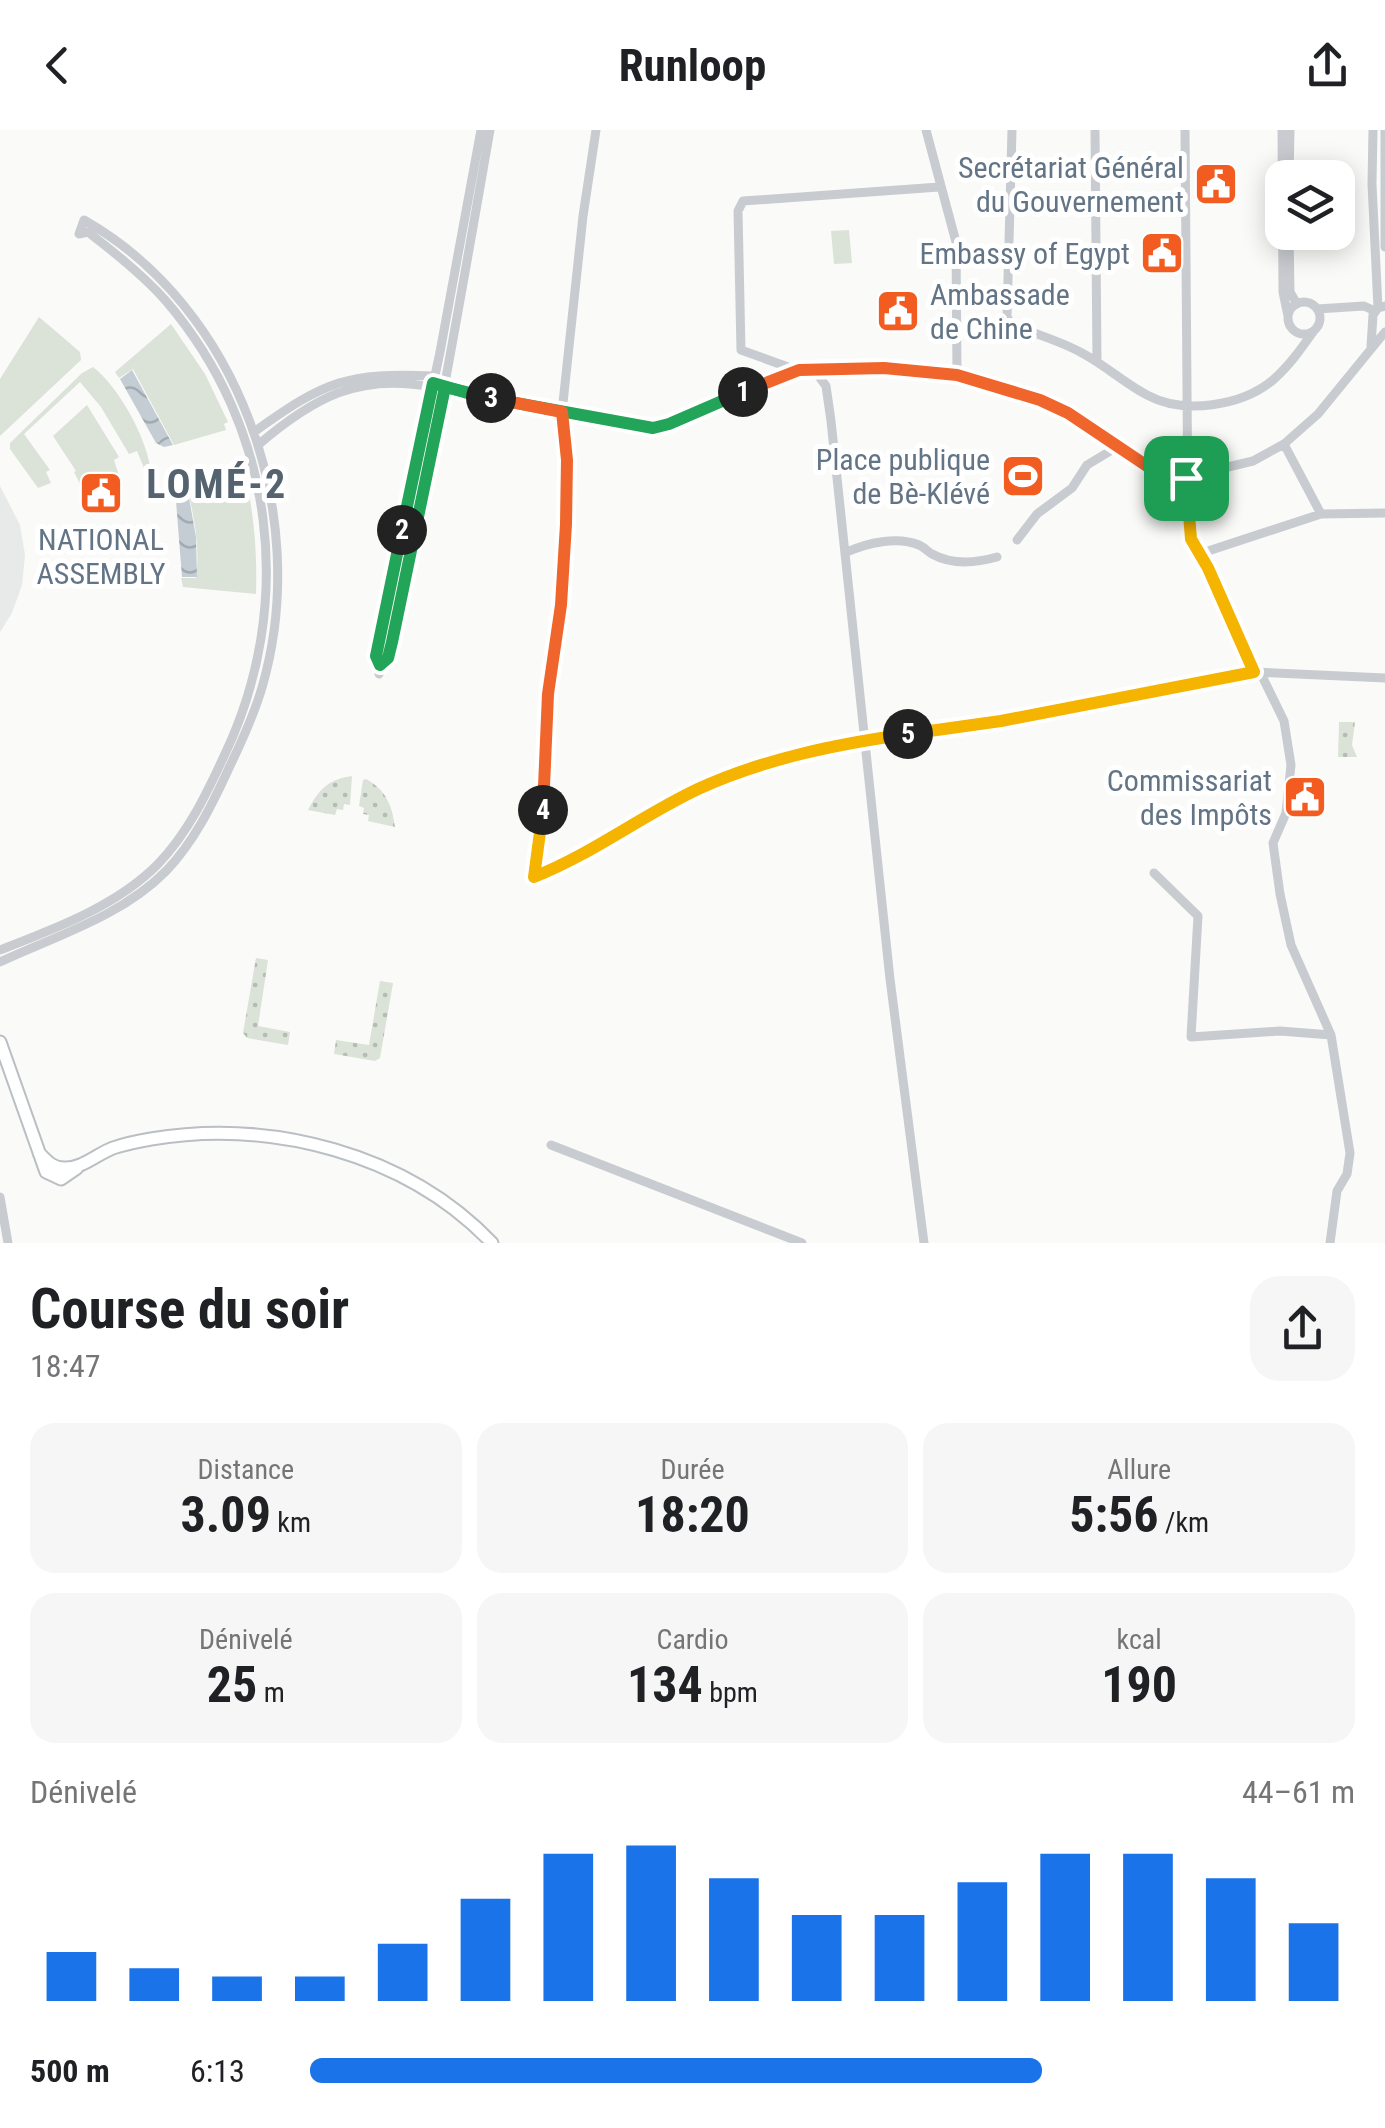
<!DOCTYPE html>
<html lang="fr">
<head>
<meta charset="utf-8">
<style>
	:root { --surface:#fff; --page:#f6f6f6; --text:#202124; --muted:#757577; --accent:#1a73e8 }
	body { margin:0; font-family:"Roboto Condensed",sans-serif; background:var(--page); color:var(--text); height:100vh; display:flex; flex-direction:column; font-size:38px; white-space:nowrap }
	* { box-sizing:border-box; margin:0 }
	p { font-size:32px; color:var(--muted) }
	.icon { flex:none; width:55px; height:55px; fill:none; stroke:currentColor; stroke-width:2; stroke-linecap:round; stroke-linejoin:round }
	.map { position:relative; height:1113px; overflow:hidden }
	.sheet { display:flex; flex-direction:column; background:var(--surface); flex:1 }
	.sheet>* { flex:none }
	.buttons { position:absolute; left:1265px; top:30px; display:grid; gap:20px }
	.buttons a { display:grid; place-items:center; width:90px; height:90px; border-radius:20px; background:var(--surface); box-shadow:0 5px 25px #0003; font-size:50px }
	.pin { position:absolute; display:grid; place-items:center; width:85px; height:85px; color:#fff; margin:-42px; border-radius:20px; box-shadow:0 5px 15px #0006 }
	.km { position:absolute; width:50px; height:50px; margin:-25px; border-radius:50%; background:#222; color:#fff; font-size:28px; line-height:50px; text-align:center }
	.round { display:grid; place-items:center; flex:none; width:105px; height:105px; border-radius:30px; background:var(--page) }
	.headline { display:flex; align-items:center; justify-content:space-between; height:170px; padding:0 30px }
	h1 { font-size:55px; font-weight:700; line-height:75px }
	.metrics { display:grid; grid-template-columns:repeat(3,1fr); gap:15px; height:170px; padding:10px 30px }
	.metrics div { display:grid; align-content:center; border-radius:25px; background:var(--page); text-align:center }
	.metrics b { font-size:50px; font-weight:700 }
	.metrics small { font-size:28px; font-weight:400 }
	.metrics p { font-size:28px }
	.chart { height:280px; padding:20px 30px }
	.chart p { display:flex; justify-content:space-between }
	.chart svg { width:100%; height:180px; margin-top:10px; stroke:var(--accent); stroke-width:6 }
	ul { padding:0 30px; list-style:none; font-size:32px }
	li { display:grid; grid-template-columns:160px 120px 1fr; align-items:center; height:75px }
	li i { height:25px; border-radius:12px; background:var(--accent) }
	header { display:flex; justify-content:space-between; align-items:center; height:130px; padding:0 30px; background:var(--surface); font-size:45px; font-weight:700 }
	.map>svg:first-child { display:block }
	.built { fill:#e8e9e9 }
	.grass { fill:url(#grass-dots) }
	.garden { fill:#dbe2d8 }
	.water { fill:url(#water-waves) }
	.lines { fill:none; stroke-linecap:round; stroke-linejoin:round }
	.major-casing { stroke:#babfc3; stroke-width:15 }
	.minor { stroke:#c8ccd0; stroke-width:9 }
	.major { stroke:#fff; stroke-width:11 }
	.split-1-casing { stroke:#fff; stroke-width:20 }
	.split-2-casing { stroke:#fff; stroke-width:20 }
	.split-3-casing { stroke:#fff; stroke-width:20 }
	.split-4-casing { stroke:#fff; stroke-width:20 }
	.split-5-casing { stroke:#fff; stroke-width:20 }
	.split-6-casing { stroke:#fff; stroke-width:20 }
	.split-1 { stroke:#f0652b; stroke-width:12 }
	.split-2 { stroke:#22a559; stroke-width:12 }
	.split-3 { stroke:#22a559; stroke-width:12 }
	.split-4 { stroke:#f0652b; stroke-width:12 }
	.split-5 { stroke:#f5b400; stroke-width:12 }
	.split-6 { stroke:#f5b400; stroke-width:12 }
	.labels { text-anchor:middle; dominant-baseline:central; stroke-width:10; stroke-linejoin:round; paint-order:stroke }
	.poi-label { font-size:30px; fill:#627485; stroke:#fff; text-anchor:end }
	.district-label { font-size:40px; font-weight:bold; letter-spacing:2.5px; fill:#55626f; stroke:#fff }
</style>
</head>
<body>
<header><svg class="icon" aria-label="back" viewBox="0 0 24 24"><path d="M15 5l-7 7 7 7"/></svg>Runloop<svg class="icon" aria-label="share" viewBox="0 0 24 24"><path d="M12 15V3M7 8l5-5 5 5M5 13v7h14v-7"/></svg></header>
<div class="map">
<svg width="1385" height="1113" viewBox="0 0 1385 1113">
	<defs>
		<pattern id="grass-dots" width="8" height="8" patternUnits="userSpaceOnUse" patternTransform="scale(2.5)"><rect width="8" height="8" fill="#dbe2d8"/><path d="M2 2h.1M6 6h.1" fill="none" stroke="#b5bcb5" stroke-width="1.8" stroke-linecap="round"/></pattern>
		<pattern id="water-waves" width="16" height="10" patternUnits="userSpaceOnUse" patternTransform="scale(2.5)"><rect width="16" height="10" fill="#c3cdd3"/><path d="M0 5q4-4 8 0t8 0" fill="none" stroke="#a2abb1"/></pattern>
	</defs>
	<rect width="100%" height="100%" fill="#fafaf8"/>
	<!-- built -->
	<path class="built" d="M 0,356 L 20,395 L 25,425 L 22,455 L 12,483 L 0,502 Z"/>
	<!-- grass -->
	<path class="grass" d="M 1339,592 L 1355,592 L 1352,615 L 1357,627 L 1338,627 Z
		M 352,646 L 350,675 L 344,674 L 343,680 L 337,679 L 335,685 L 308,680 C 319,659 329,649 352,646 Z
		M 366,649 C 386,660 392,675 395,697 L 368,691 L 369,685 L 363,684 L 364,678 L 359,676 L 363,650 Z
		M 256,828 L 268,830 L 258,896 L 290,902 L 288,915 L 247,908 L 243,903 Z
		M 380,851 L 393,853 L 380,928 L 375,931 L 334,924 L 336,910 L 369,915 Z"/>
	<!-- garden -->
	<path class="garden" d="M 849,100 L 852,133 L 834,134 L 831,101 Z
		M 39,187 L 80,222 L 81,230 L 0,306 L 0,249 Z
		M 171,194 L 205,244 L 228,292 L 224,294 L 226,300 L 174,315 L 133,239 L 119,248 L 115,242 Z
		M 93,237 C 119,257 145,306 150,336 L 144,338 L 137,321 L 129,324 L 101,277 L 80,252 L 24,304 L 50,340 L 46,342 L 51,353 L 38,358 L 10,319 L 10,313 L 82,243 Z
		M 87,275 L 119,327 L 114,330 L 121,352 L 85,364 L 74,342 L 76,341 L 53,306 Z
		M 239,346 L 242,360 L 248,359 C 255,394 257,428 256,464 L 183,457 L 181,448 L 196,448 C 200,420 195,390 188,362 Z"/>
	<!-- water -->
	<path class="water" d="M 132,240 L 173,315 L 164,317 L 156,313 L 120,249 Z
		M 188,362 L 196,407 L 197,447 L 182,447 L 176,371 L 179,366 Z"/>
	<g class="lines">
		<!-- major casing -->
		<g class="major-casing">
			<path id="major" d="M 0,912 L 46,1042 L 61,1049 L 77,1038
				M 39,1023 C 46,1030 52,1038 64,1038 C 82,1039 97,1024 113,1018 C 125,1014 139,1011 151,1009 C 271,989 406,1023 492,1113"/>
		</g>
		<!-- minor -->
		<path class="minor" d="M 596,0 L 583,86 L 562,282 L 567,330 L 566,394 L 561,475 L 548,564 L 543,680 L 534,747 L 573,731 L 643,688 L 743,640 L 866,610 L 1001,591 L 1254,542 L 1385,548
			M 926,0 L 956,112 L 957,245
			M 1012,0 L 1007,186 L 1010,193 C 1033,204 1059,210 1082,223 C 1105,235 1124,253 1147,265 C 1184,285 1242,276 1273,250 C 1289,236 1301,219 1313,202
			M 1095,0 L 1097,231
			M 1185,0 L 1188,389 L 1191,409 L 1208,438 L 1254,542 L 1262,546 L 1284,591 L 1291,635 L 1286,683 L 1273,713 L 1280,764 L 1291,815 L 1331,905 L 1350,1023 L 1347,1044 L 1337,1061 L 1330,1113
			M 1282,0 L 1283,162 L 1288,186
			M 1373,0 L 1372,54 L 1378,178
			M 1385,0 L 1385,117
			M 1289,48 L 1290,0
			M 939,57 L 743,71 L 738,81 L 741,220 L 799,241 L 922,239 L 1006,257 L 1068,283 L 1156,342 L 1186,347 L 1253,331 L 1284,314 L 1318,284 L 1385,202
			M 1289,102 L 1290,162 L 1297,174
			M1288 188a16 16 0 1 1 32 0a16 16 0 1 1-32 0Z
			M 1317,179 L 1364,176 L 1375,181
			M 1371,216 L 1373,185 L 1378,178 L 1385,176
			M 815,241 L 826,256 L 831,291 L 890,849 L 924,1113
			M 442,256 L 477,266 L 653,298 L 799,241
			M 254,302 C 325,251 347,242 434,246
			M 1284,314 L 1321,384
			M 258,315 C 313,268 358,243 432,257
			M 1017,410 L 1037,384 L 1072,358 L 1087,335 L 1117,317
			M 847,422 C 867,413 897,406 919,415 C 924,417 928,422 932,424 C 952,435 976,433 997,427
			M 1199,424 L 1321,384 L 1385,383
			M 380,535 L 388,528 C 429,354 459,177 490,0
			M 379,544 C 381,532 377,523 379,510 L 440,222 L 481,0
			M 1154,743 L 1198,786 L 1191,907 L 1280,901 L 1331,905
			M 0,820 C 54,799 117,776 158,734 C 188,703 207,663 225,624 C 296,474 275,298 166,171 C 145,147 119,126 93,106 L 88,102 L 79,104 L 84,90 C 239,178 311,384 263,554 C 255,583 242,611 229,638 C 212,675 194,712 166,741 C 122,786 56,806 0,832
			M 551,1015 L 802,1113
			M 0,1067 L 8,1113"/>
		<!-- major -->
		<use href="#major" class="major"/>
	</g>
	<g class="lines">
		<!-- split-1 casing -->
		<g class="split-1-casing">
			<path id="split-1" d="M 743,262 L 799,240 L 884,238 L 957,245 L 1040,270 L 1068,283 L 1156,342 L 1186,348"/>
		</g>
		<!-- split-2 casing -->
		<g class="split-2-casing">
			<path id="split-2" d="M 402,400 L 433,253 L 478,266 L 653,298 L 669,294 L 743,262"/>
		</g>
		<!-- split-3 casing -->
		<g class="split-3-casing">
			<path id="split-3" d="M 402,400 L 376,526 L 380,535 L 388,528 L 392,512 L 445,257 L 491,268"/>
		</g>
		<!-- split-4 casing -->
		<g class="split-4-casing">
			<path id="split-4" d="M 491,268 L 562,282 L 567,330 L 566,394 L 561,475 L 548,564 L 543,680"/>
		</g>
		<!-- split-5 casing -->
		<g class="split-5-casing">
			<path id="split-5" d="M 543,680 L 534,747 C 592,724 641,686 698,659 C 763,629 837,614 908,604"/>
		</g>
		<!-- split-6 casing -->
		<g class="split-6-casing">
			<path id="split-6" d="M 908,604 L 1001,591 L 1254,542 L 1208,438 L 1191,409 L 1186,348"/>
		</g>
		<!-- split-1 -->
		<use href="#split-1" class="split-1"/>
		<!-- split-2 -->
		<use href="#split-2" class="split-2"/>
		<!-- split-3 -->
		<use href="#split-3" class="split-3"/>
		<!-- split-4 -->
		<use href="#split-4" class="split-4"/>
		<!-- split-5 -->
		<use href="#split-5" class="split-5"/>
		<!-- split-6 -->
		<use href="#split-6" class="split-6"/>
	</g>
	<!-- icons -->
	<defs>
		<g id="civic-square" transform="scale(2.25)"><rect x="-9" y="-9" width="18" height="18" rx="4" fill="#f25c20" stroke="#fff"/><path d="M-.6-6.5H3V-4.5H.6V-3L4-1V1h2V6H-6V1h2V-1L-.6-3ZM-1.2 2.5V6h2.4V2.5Z" fill="#fff"/></g>
		<g id="stadium-square" transform="scale(2.25)"><rect x="-9" y="-9" width="18" height="18" rx="4" fill="#f25c20" stroke="#fff"/><path d="M0-5a6.5 5 0 1 0 0 10a6.5 5 0 1 0 0-10ZM-3.5-1.8h7v3.6h-7Z" fill="#fff"/></g>
	</defs>
	<g fill-rule="evenodd">
		<use href="#civic-square" x="1216" y="54"/>
		<use href="#civic-square" x="1162" y="123"/>
		<use href="#civic-square" x="898" y="181"/>
		<use href="#stadium-square" x="1023" y="346"/>
		<use href="#civic-square" x="101" y="363"/>
		<use href="#civic-square" x="1305" y="667"/>
	</g>
	<g class="labels">
		<!-- poi labels -->
		<g class="poi-label">
			<text x="1184" y="37">Secrétariat Général<tspan x="1184" dy="34">du Gouvernement</tspan></text>
			<text x="1130" y="123">Embassy of Egypt</text>
			<text x="930" y="164" text-anchor="start">Ambassade<tspan x="930" dy="34">de Chine</tspan></text>
			<text x="990" y="329">Place publique<tspan x="990" dy="34">de Bè-Klévé</tspan></text>
			<text x="101" y="409" text-anchor="middle">NATIONAL<tspan x="101" dy="34">ASSEMBLY</tspan></text>
			<text x="1272" y="650">Commissariat<tspan x="1272" dy="34">des Impôts</tspan></text>
		</g>
		<!-- district labels -->
		<g class="district-label">
			<text x="217" y="354">LOMÉ-2</text>
		</g>
	</g>
</svg>
<div class="buttons">
<a><svg class="icon" aria-label="layers" viewBox="0 0 24 24"><path d="M12 4l9 5-9 5-9-5zM3 14l9 5 9-5"/></svg></a>
</div>
<div class="pin" style="left:1186px;top:348px;background:#1e9e55"><svg class="icon" aria-label="arrive" viewBox="0 0 24 24"><path d="M6 21V4h12l-3 4 3 4H6"/></svg></div>
<b class="km" style="left:743px;top:262px">1</b>
<b class="km" style="left:402px;top:400px">2</b>
<b class="km" style="left:491px;top:268px">3</b>
<b class="km" style="left:543px;top:680px">4</b>
<b class="km" style="left:908px;top:604px">5</b>
</div>
<section class="sheet">
<div class="headline"><div><h1>Course du soir</h1><p>18:47</p></div><a class="round"><svg class="icon" aria-label="share" viewBox="0 0 24 24"><path d="M12 15V3M7 8l5-5 5 5M5 13v7h14v-7"/></svg></a></div>
<div class="metrics">
<div><p>Distance</p><b>3.09<small> km</small></b></div>
<div><p>Durée</p><b>18:20</b></div>
<div><p>Allure</p><b>5:56<small> /km</small></b></div>
</div>
<div class="metrics">
<div><p>Dénivelé</p><b>25<small> m</small></b></div>
<div><p>Cardio</p><b>134<small> bpm</small></b></div>
<div><p>kcal</p><b>190</b></div>
</div>
<div class="chart"><p><span>Dénivelé</span>44–61 m</p>
<svg viewBox="0 0 160 44" preserveAspectRatio="none"><path d="M5 44V32M15 44V36M25 44V38M35 44V38M45 44V30M55 44V19M65 44V8M75 44V6M85 44V14M95 44V23M105 44V23M115 44V15M125 44V8M135 44V8M145 44V14M155 44V25"/></svg>
</div>
<ul>
<li><b>500 m</b>6:13<i style="width:70%"></i></li>
</ul>
</section>
</body>
</html>
